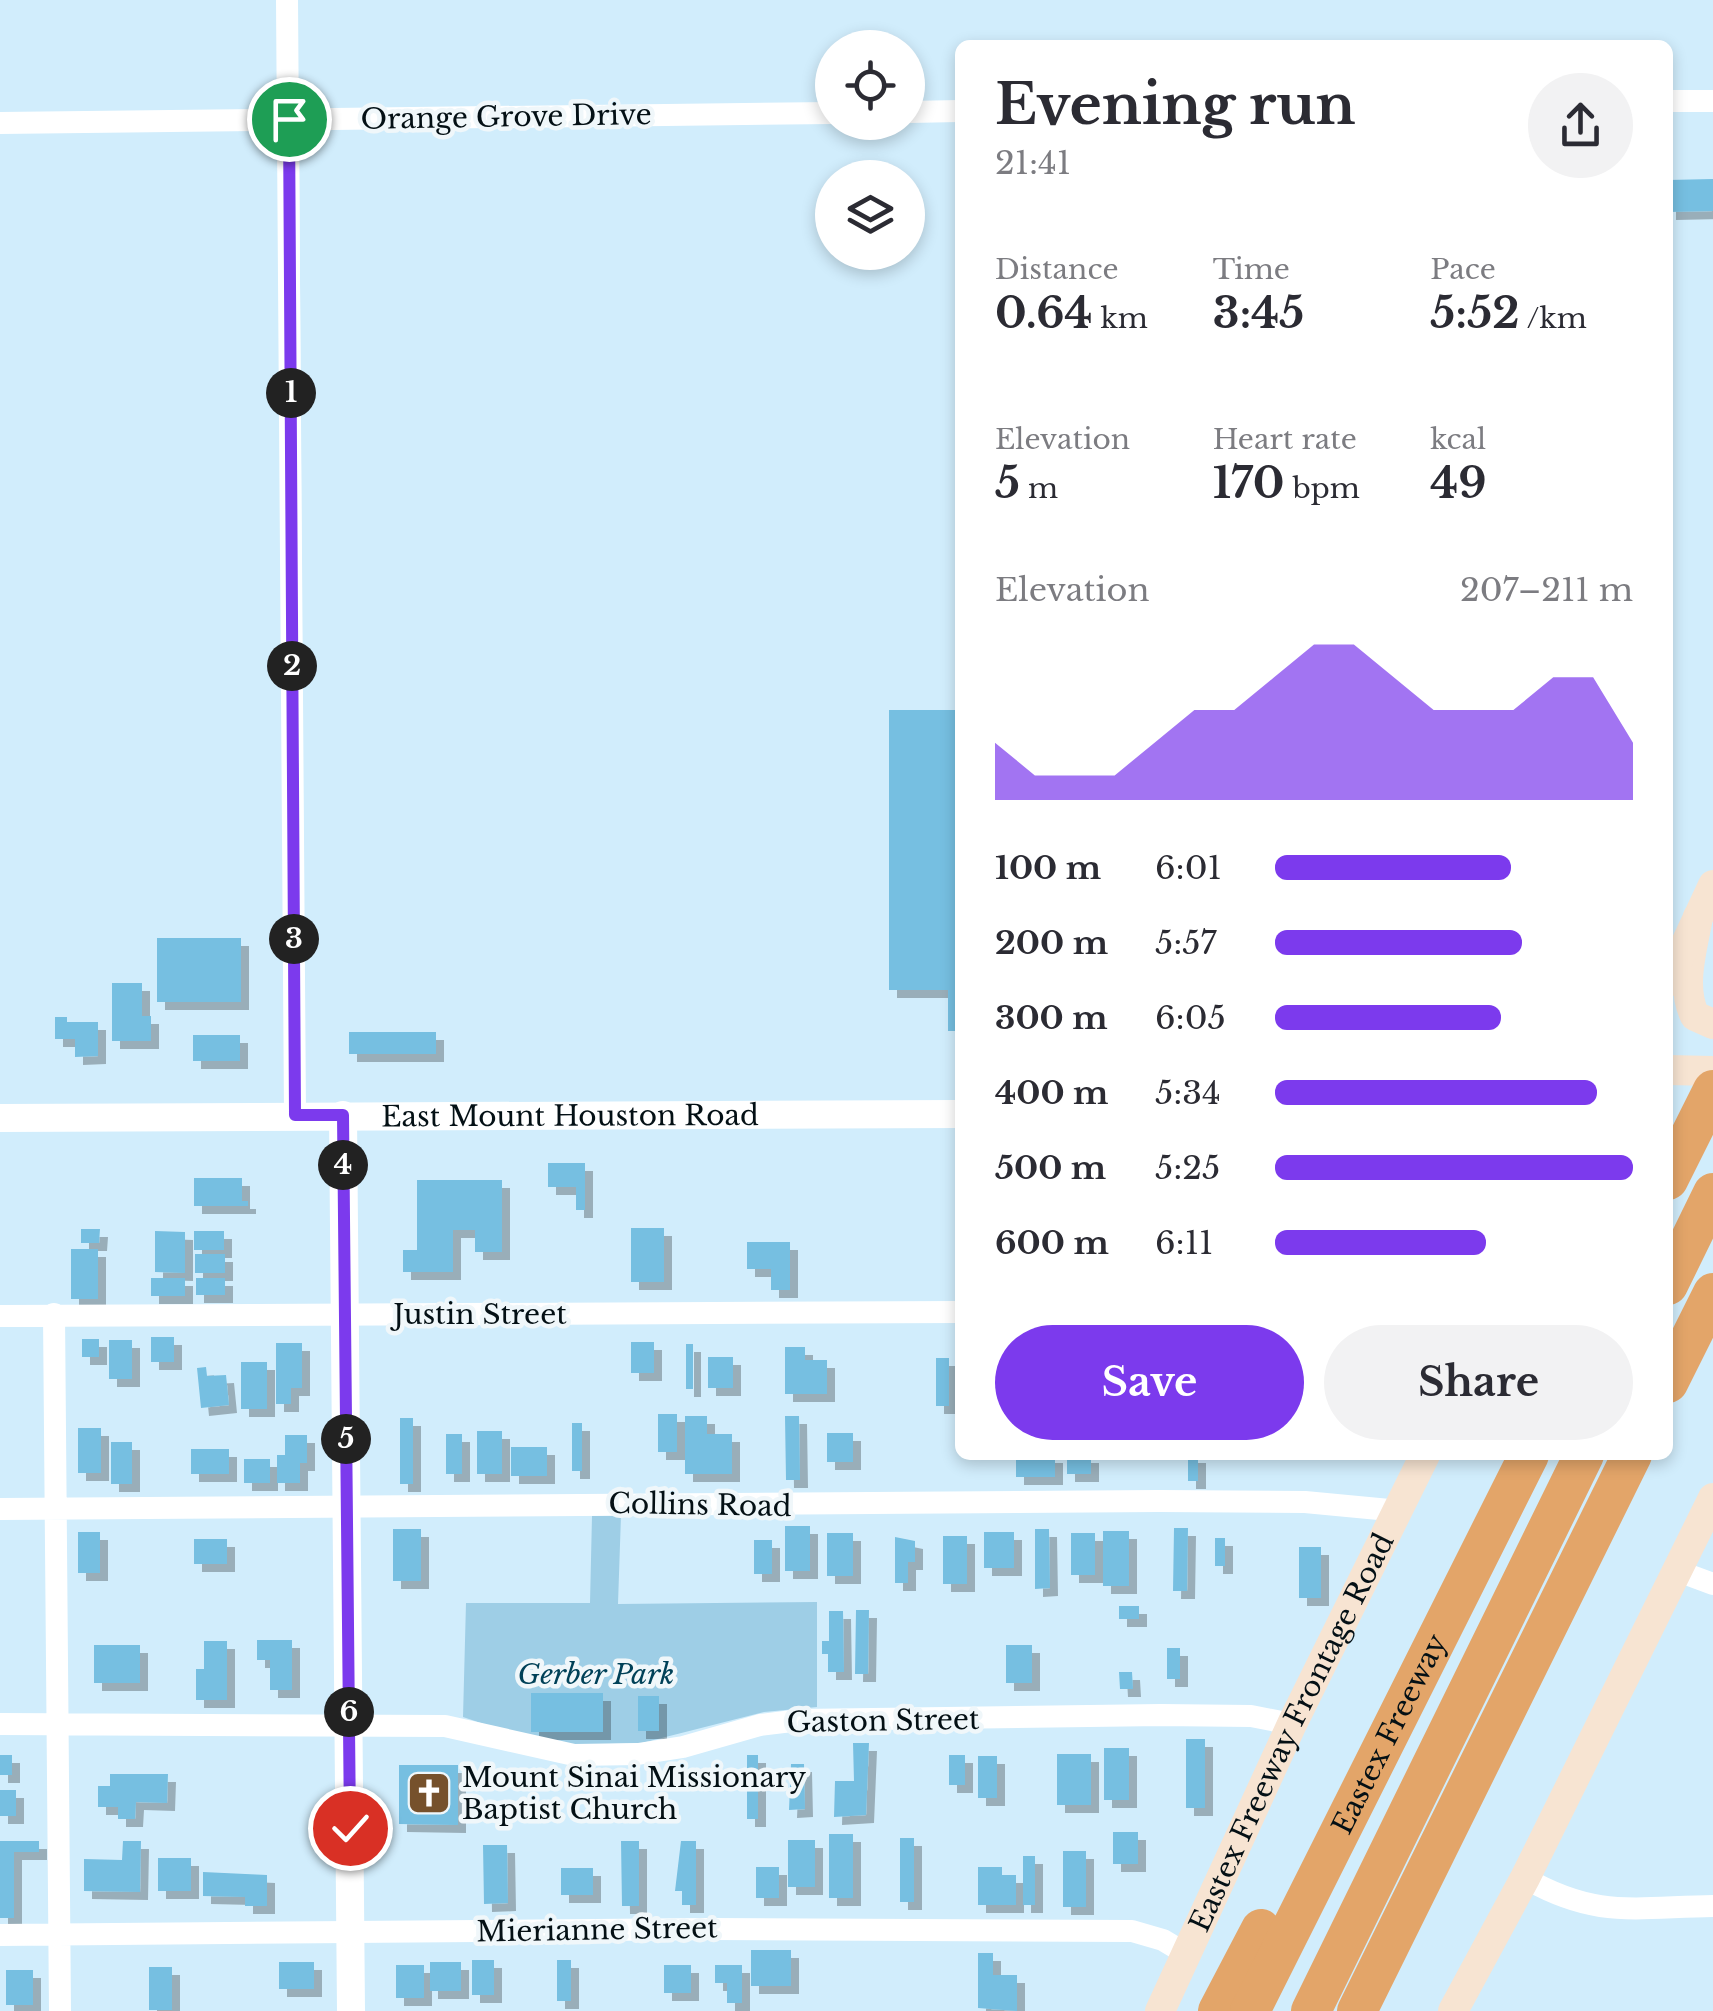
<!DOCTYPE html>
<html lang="en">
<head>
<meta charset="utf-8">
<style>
	:root { --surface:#fff; --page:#f2f2f3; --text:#2b2b33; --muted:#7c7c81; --accent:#7c3aed }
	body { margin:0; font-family:"Libre Baskerville",serif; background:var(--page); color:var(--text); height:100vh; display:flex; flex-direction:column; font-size:38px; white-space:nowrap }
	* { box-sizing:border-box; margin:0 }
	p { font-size:32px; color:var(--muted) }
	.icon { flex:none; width:55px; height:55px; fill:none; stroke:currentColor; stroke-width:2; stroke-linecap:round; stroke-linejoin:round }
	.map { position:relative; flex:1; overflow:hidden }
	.sheet { position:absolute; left:955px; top:40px; width:718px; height:1420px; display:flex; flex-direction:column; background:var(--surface); border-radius:15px; box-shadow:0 5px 15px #0003 }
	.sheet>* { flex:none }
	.buttons { position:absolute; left:815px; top:30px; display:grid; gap:20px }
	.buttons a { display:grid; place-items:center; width:110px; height:110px; border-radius:50%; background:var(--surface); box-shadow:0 5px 15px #0003; font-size:50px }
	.pin { position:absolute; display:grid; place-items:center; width:85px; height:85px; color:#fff; margin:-42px; border:5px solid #fff; border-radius:50%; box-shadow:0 2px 10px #0007 }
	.km { position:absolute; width:50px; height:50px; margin:-25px; border-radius:50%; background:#222; color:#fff; font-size:28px; line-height:50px; text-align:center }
	.round { display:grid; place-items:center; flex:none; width:105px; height:105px; border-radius:52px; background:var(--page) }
	.summary { display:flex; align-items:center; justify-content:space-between; height:170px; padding:0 40px }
	h1 { font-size:55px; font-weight:700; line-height:75px }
	.metrics { display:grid; grid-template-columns:repeat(3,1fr); gap:15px; height:170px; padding:10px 40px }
	.metrics div { display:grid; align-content:center }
	.metrics b { font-size:42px; font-weight:700 }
	.metrics small { font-size:28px; font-weight:400 }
	.metrics p { font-size:28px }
	.chart { height:280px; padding:20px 40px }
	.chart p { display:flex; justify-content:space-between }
	.chart svg { width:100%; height:180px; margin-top:10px; fill:var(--accent); opacity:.7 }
	.cta { display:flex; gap:20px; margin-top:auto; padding:20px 40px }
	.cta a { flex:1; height:115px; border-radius:60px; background:var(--accent); color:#fff; font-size:40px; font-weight:700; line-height:115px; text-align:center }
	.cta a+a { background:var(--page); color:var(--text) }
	ul { padding:0 40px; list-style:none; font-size:32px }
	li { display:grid; grid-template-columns:160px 120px 1fr; align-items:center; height:75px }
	li i { height:25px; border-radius:12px; background:var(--accent) }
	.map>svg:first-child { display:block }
	.green { fill:#9ecee6 }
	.building { fill:#76bfe1; filter:url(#shadow) }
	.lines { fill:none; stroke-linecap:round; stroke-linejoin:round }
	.minor { stroke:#fff; stroke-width:22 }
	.tertiary { stroke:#fff; stroke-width:28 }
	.secondary { stroke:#f7e4d2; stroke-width:30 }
	.motorway { stroke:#e3a569; stroke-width:40 }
	.route-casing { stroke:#fff; stroke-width:20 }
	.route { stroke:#7c3aed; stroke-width:12 }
	.labels { text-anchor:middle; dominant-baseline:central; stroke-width:9; stroke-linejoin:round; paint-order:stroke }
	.street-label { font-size:28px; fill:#041015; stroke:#f0f7fa }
	.park-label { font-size:28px; font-style:italic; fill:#004158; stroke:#f0f7fa }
	.poi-label { font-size:28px; fill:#041015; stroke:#f0f7fa; text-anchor:start }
</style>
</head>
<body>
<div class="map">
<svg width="1713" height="2011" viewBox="0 0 1713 2011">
	<defs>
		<filter id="shadow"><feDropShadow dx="8" dy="8" stdDeviation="0" flood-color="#0004"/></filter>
	</defs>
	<rect width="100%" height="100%" fill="#d1edfc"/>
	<!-- green -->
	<path class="green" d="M 621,1515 L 618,1604 L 817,1602 L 817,1707 L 764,1712 L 642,1743 L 575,1745 L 532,1740 L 463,1717 L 466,1603 L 590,1603 L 592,1516 Z"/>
	<!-- building -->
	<path class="building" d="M 1713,179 L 1713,211 L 1668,212 L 1668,180 Z
		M 889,710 L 960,710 L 960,1031 L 948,1031 L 948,990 L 889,990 Z
		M 157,938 L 241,938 L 241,1002 L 157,1002 Z
		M 112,983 L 142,983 L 142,1016 L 151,1016 L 151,1041 L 112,1041 Z
		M 55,1017 L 67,1017 L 67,1022 L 98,1022 L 98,1056 L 75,1057 L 75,1039 L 55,1039 Z
		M 349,1032 L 436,1032 L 436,1054 L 349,1054 Z
		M 193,1035 L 240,1035 L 240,1061 L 193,1061 Z
		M 548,1163 L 585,1163 L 585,1210 L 576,1210 L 576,1187 L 548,1187 Z
		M 194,1178 L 242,1178 L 242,1201 L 248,1201 L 248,1206 L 194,1206 Z
		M 417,1180 L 502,1180 L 502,1252 L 475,1252 L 475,1230 L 453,1230 L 453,1272 L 403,1272 L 403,1250 L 417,1250 Z
		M 631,1228 L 664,1228 L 664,1282 L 631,1282 Z
		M 81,1229 L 100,1229 L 99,1243 L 81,1243 Z
		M 155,1231 L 185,1232 L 185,1273 L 155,1272 Z
		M 194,1231 L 224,1231 L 224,1250 L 194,1250 Z
		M 747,1242 L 790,1242 L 790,1290 L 771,1290 L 771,1269 L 747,1269 Z
		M 71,1249 L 98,1249 L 98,1299 L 71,1299 Z
		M 195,1254 L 225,1254 L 225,1273 L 195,1273 Z
		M 151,1278 L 185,1278 L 185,1296 L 151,1296 Z
		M 196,1278 L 225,1278 L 225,1295 L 196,1295 Z
		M 151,1337 L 174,1337 L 174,1362 L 151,1362 Z
		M 82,1339 L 99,1339 L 99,1357 L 82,1357 Z
		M 109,1340 L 132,1340 L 132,1379 L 109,1379 Z
		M 631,1342 L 654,1342 L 654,1373 L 631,1373 Z
		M 276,1343 L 302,1343 L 302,1388 L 291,1388 L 291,1404 L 276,1404 Z
		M 686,1344 L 693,1344 L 693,1389 L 686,1389 Z
		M 785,1347 L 805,1347 L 805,1360 L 827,1360 L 827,1394 L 785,1394 Z
		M 708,1357 L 733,1357 L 733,1388 L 708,1388 Z
		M 936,1358 L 949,1358 L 949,1406 L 936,1406 Z
		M 241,1362 L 267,1362 L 267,1409 L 241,1409 Z
		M 206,1367 L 207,1376 L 226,1375 L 229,1405 L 201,1408 L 197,1368 Z
		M 658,1414 L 677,1414 L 677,1452 L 658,1452 Z
		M 685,1416 L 707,1416 L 707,1434 L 732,1434 L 732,1474 L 685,1474 Z
		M 785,1416 L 799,1416 L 800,1480 L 786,1480 Z
		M 400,1418 L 413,1418 L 413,1484 L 400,1484 Z
		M 572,1423 L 582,1423 L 582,1471 L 572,1471 Z
		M 78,1428 L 101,1428 L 101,1473 L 78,1473 Z
		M 477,1431 L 502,1431 L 502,1474 L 477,1474 Z
		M 827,1433 L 853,1433 L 853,1462 L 827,1462 Z
		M 446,1434 L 462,1434 L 462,1474 L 446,1474 Z
		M 285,1435 L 307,1435 L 307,1463 L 300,1463 L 300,1483 L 277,1483 L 277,1455 L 285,1455 Z
		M 111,1442 L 132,1442 L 132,1484 L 111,1484 Z
		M 511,1447 L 547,1447 L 547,1476 L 511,1476 Z
		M 191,1449 L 229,1449 L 229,1474 L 191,1474 Z
		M 1016,1455 L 1055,1455 L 1055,1477 L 1016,1477 Z
		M 1067,1455 L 1091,1455 L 1091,1474 L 1067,1474 Z
		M 1188,1455 L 1198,1455 L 1198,1481 L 1188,1481 Z
		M 244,1459 L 270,1459 L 270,1483 L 244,1483 Z
		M 785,1526 L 810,1526 L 810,1571 L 785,1571 Z
		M 1174,1528 L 1188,1528 L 1187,1591 L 1173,1591 Z
		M 393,1529 L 421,1529 L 421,1581 L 393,1581 Z
		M 1035,1529 L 1049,1529 L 1050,1588 L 1035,1589 Z
		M 1103,1531 L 1129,1531 L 1129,1586 L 1103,1586 Z
		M 78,1532 L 100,1532 L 100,1573 L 78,1573 Z
		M 984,1532 L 1014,1532 L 1014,1568 L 984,1568 Z
		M 827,1533 L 853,1533 L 853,1576 L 827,1576 Z
		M 1071,1533 L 1095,1533 L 1095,1575 L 1071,1575 Z
		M 943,1536 L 967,1536 L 967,1584 L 943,1584 Z
		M 895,1537 L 915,1541 L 915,1562 L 908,1562 L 908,1583 L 895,1583 Z
		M 1215,1538 L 1225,1538 L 1225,1566 L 1215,1566 Z
		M 194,1539 L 227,1539 L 227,1564 L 194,1564 Z
		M 754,1540 L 772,1540 L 772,1574 L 754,1574 Z
		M 1299,1547 L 1321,1547 L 1321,1598 L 1299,1598 Z
		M 1119,1606 L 1139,1606 L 1139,1619 L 1119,1619 Z
		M 856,1610 L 869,1610 L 868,1674 L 855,1674 Z
		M 829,1611 L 843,1611 L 844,1672 L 828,1672 L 828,1654 L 822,1654 L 822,1641 L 829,1641 Z
		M 257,1640 L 292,1640 L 292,1690 L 270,1690 L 270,1660 L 257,1660 Z
		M 204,1641 L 227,1641 L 227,1700 L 196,1700 L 196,1669 L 204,1669 Z
		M 94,1645 L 140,1645 L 140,1683 L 94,1683 Z
		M 1006,1645 L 1032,1645 L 1032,1683 L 1006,1683 Z
		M 1167,1648 L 1180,1648 L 1180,1679 L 1167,1679 Z
		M 1119,1672 L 1132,1672 L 1133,1689 L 1120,1689 Z
		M 531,1693 L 603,1693 L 603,1732 L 531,1732 Z
		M 638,1696 L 659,1696 L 659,1731 L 638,1731 Z
		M 1186,1739 L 1205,1739 L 1205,1808 L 1186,1808 Z
		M 853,1743 L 869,1743 L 866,1815 L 834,1817 L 835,1781 L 854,1781 Z
		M 1104,1748 L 1129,1748 L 1129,1800 L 1104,1800 Z
		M 1057,1754 L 1091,1754 L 1091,1805 L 1057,1805 Z
		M 0,1755 L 12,1755 L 12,1775 L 0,1775 Z
		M 747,1755 L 758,1755 L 758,1819 L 747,1819 Z
		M 949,1755 L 965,1755 L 965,1785 L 949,1785 Z
		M 978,1756 L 997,1756 L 997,1798 L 978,1798 Z
		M 791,1764 L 804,1764 L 805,1809 L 789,1810 Z
		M 399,1765 L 458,1765 L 458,1825 L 399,1824 Z
		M 110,1774 L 168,1774 L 167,1803 L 136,1802 L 135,1819 L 118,1819 L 118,1807 L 98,1807 L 98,1786 L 110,1786 Z
		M 0,1790 L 16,1790 L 16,1816 L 0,1816 Z
		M 1113,1832 L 1138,1832 L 1138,1864 L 1113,1864 Z
		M 829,1834 L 853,1834 L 853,1898 L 829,1898 Z
		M 900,1838 L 914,1838 L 914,1902 L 900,1902 Z
		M 788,1840 L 815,1840 L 815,1887 L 788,1887 Z
		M 0,1841 L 39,1841 L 39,1852 L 14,1852 L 14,1918 L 0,1918 Z
		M 123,1841 L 141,1841 L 140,1892 L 84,1891 L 84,1859 L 122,1860 Z
		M 621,1841 L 639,1841 L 639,1906 L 622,1906 Z
		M 681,1841 L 696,1841 L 696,1905 L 682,1905 L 682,1891 L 675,1891 Z
		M 483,1845 L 507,1845 L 508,1903 L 484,1904 Z
		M 1063,1851 L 1086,1851 L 1086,1907 L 1063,1907 Z
		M 1023,1856 L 1035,1856 L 1035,1905 L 1023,1905 Z
		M 158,1858 L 191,1858 L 191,1891 L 158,1891 Z
		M 756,1867 L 779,1867 L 779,1898 L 756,1898 Z
		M 978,1867 L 1002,1867 L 1002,1875 L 1016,1875 L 1016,1905 L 978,1905 Z
		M 561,1868 L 593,1868 L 593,1895 L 561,1895 Z
		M 203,1872 L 267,1875 L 267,1906 L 245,1906 L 245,1897 L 203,1896 Z
		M 751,1950 L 791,1950 L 791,1986 L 751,1986 Z
		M 978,1953 L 993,1953 L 993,1975 L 1017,1975 L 1017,2011 L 978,2008 Z
		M 472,1960 L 494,1960 L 494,1995 L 472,1995 Z
		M 557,1960 L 571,1960 L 571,2001 L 557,2001 Z
		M 279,1962 L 314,1962 L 314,1989 L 279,1989 Z
		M 430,1962 L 461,1962 L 461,1991 L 430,1991 Z
		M 396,1965 L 424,1965 L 424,1998 L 396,1998 Z
		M 664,1965 L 691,1965 L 691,1993 L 664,1993 Z
		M 715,1965 L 742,1965 L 742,2003 L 727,2003 L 727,1983 L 715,1983 Z
		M 149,1967 L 172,1967 L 172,2010 L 149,2010 Z
		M 6,1970 L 33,1970 L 33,2005 L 6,2005 Z"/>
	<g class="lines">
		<!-- minor -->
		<path class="minor" d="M 287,0 L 295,1115
			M 1668,101 L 1713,101
			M 908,112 L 960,111
			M 0,123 L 832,113
			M 54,1314 L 60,2011
			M 0,1316 L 960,1312
			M 0,1509 L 1159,1501 L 1305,1502 L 1400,1511
			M 1678,1571 L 1713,1584
			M 0,1724 L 445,1726 L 574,1755 L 638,1754 L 683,1747 L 760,1725 L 800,1720 L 1161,1715 L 1251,1716 L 1292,1724
			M 1525,1878 C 1596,1919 1636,1907 1713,1906
			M 0,1935 L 710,1929 L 1132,1931 L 1163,1940 L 1188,1955"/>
		<!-- tertiary -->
		<g class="tertiary">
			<path d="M 343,1115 L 351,2011"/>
			<path id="s1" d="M 0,1118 L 960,1114"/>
		</g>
		<!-- secondary -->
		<g class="secondary">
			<path d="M 1698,917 C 1693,947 1680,987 1695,1016 L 1713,1024"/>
			<path d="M 1668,982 L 1713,885"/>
			<path d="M 1668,1070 L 1713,1071"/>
			<path id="s2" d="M 1160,2011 L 1292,1724 L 1425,1455"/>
			<path d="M 1453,2011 L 1525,1878 L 1713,1498"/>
		</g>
		<!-- motorway -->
		<g class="motorway">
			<path d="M 1668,1180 L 1713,1090"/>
			<path d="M 1668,1285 L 1713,1193"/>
			<path d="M 1668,1383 L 1713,1293"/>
			<path d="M 1218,2011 L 1261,1929"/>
			<path id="s3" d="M 1250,2011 L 1529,1455"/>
			<path d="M 1311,2011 L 1584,1455"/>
			<path d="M 1357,2011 L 1632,1455"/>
		</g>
	</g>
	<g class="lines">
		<!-- route casing -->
		<g class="route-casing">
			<path id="route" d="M 289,119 L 295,1115 L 343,1115 L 350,1828"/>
		</g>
		<!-- route -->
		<use href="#route" class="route"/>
	</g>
	<!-- icons -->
	<defs>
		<g id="church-square" transform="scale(2.25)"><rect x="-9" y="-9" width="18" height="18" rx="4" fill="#76512c" stroke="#f0f7fa"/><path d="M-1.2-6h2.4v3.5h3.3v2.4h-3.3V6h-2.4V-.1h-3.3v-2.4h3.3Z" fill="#fff"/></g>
	</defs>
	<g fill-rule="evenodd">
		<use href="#church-square" x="429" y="1793"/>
	</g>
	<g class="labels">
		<!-- street labels -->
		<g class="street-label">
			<text transform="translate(506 117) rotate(-1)">Orange Grove Drive</text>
			<text stroke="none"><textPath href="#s1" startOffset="570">East Mount Houston Road</textPath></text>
			<text x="480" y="1314">Justin Street</text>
			<text transform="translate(700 1505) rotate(1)">Collins Road</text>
			<text transform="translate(883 1721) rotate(-1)">Gaston Street</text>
			<text stroke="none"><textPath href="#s3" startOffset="310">Eastex Freeway</textPath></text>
			<text stroke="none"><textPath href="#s2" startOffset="308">Eastex Freeway Frontage Road</textPath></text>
			<text transform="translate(597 1930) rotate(-1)">Mierianne Street</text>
		</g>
		<!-- park labels -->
		<g class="park-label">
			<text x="596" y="1674">Gerber Park</text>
		</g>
		<!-- poi labels -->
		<g class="poi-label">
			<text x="462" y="1777">Mount Sinai Missionary<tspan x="462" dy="32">Baptist Church</tspan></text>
		</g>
	</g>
</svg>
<div class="buttons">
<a><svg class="icon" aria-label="locate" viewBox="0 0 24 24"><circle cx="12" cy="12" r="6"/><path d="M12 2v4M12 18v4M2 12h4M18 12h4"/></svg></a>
<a><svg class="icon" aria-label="layers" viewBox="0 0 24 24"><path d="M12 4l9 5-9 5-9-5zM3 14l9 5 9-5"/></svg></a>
</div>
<div class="pin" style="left:289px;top:119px;background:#1e9e55"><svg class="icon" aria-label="arrive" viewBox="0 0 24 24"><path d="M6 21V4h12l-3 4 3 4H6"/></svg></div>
<div class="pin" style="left:350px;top:1828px;background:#d93025"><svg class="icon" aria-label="check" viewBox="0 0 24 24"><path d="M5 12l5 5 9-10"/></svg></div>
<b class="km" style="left:291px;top:393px">1</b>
<b class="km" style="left:292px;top:666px">2</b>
<b class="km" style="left:294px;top:939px">3</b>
<b class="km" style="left:343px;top:1165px">4</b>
<b class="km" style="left:346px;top:1439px">5</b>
<b class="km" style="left:349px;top:1712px">6</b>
<section class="sheet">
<div class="summary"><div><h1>Evening run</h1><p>21:41</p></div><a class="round"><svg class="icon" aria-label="share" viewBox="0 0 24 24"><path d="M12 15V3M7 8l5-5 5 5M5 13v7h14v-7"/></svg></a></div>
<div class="metrics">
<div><p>Distance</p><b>0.64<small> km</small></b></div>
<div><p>Time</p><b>3:45</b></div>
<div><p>Pace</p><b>5:52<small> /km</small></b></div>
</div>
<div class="metrics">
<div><p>Elevation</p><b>5<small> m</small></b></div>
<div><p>Heart rate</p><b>170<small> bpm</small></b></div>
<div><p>kcal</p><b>49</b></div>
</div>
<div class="chart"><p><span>Elevation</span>207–211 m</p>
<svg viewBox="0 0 160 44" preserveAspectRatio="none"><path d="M0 44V30L10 38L20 38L30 38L40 30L50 22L60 22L70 14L80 6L90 6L100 14L110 22L120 22L130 22L140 14L150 14L160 30V44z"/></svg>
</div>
<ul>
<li><b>100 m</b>6:01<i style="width:66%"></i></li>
<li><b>200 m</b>5:57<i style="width:69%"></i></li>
<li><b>300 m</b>6:05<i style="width:63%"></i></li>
<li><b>400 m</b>5:34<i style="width:90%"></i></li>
<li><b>500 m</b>5:25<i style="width:100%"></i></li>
<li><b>600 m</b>6:11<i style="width:59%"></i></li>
</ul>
<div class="cta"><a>Save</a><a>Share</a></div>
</section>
</div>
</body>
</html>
